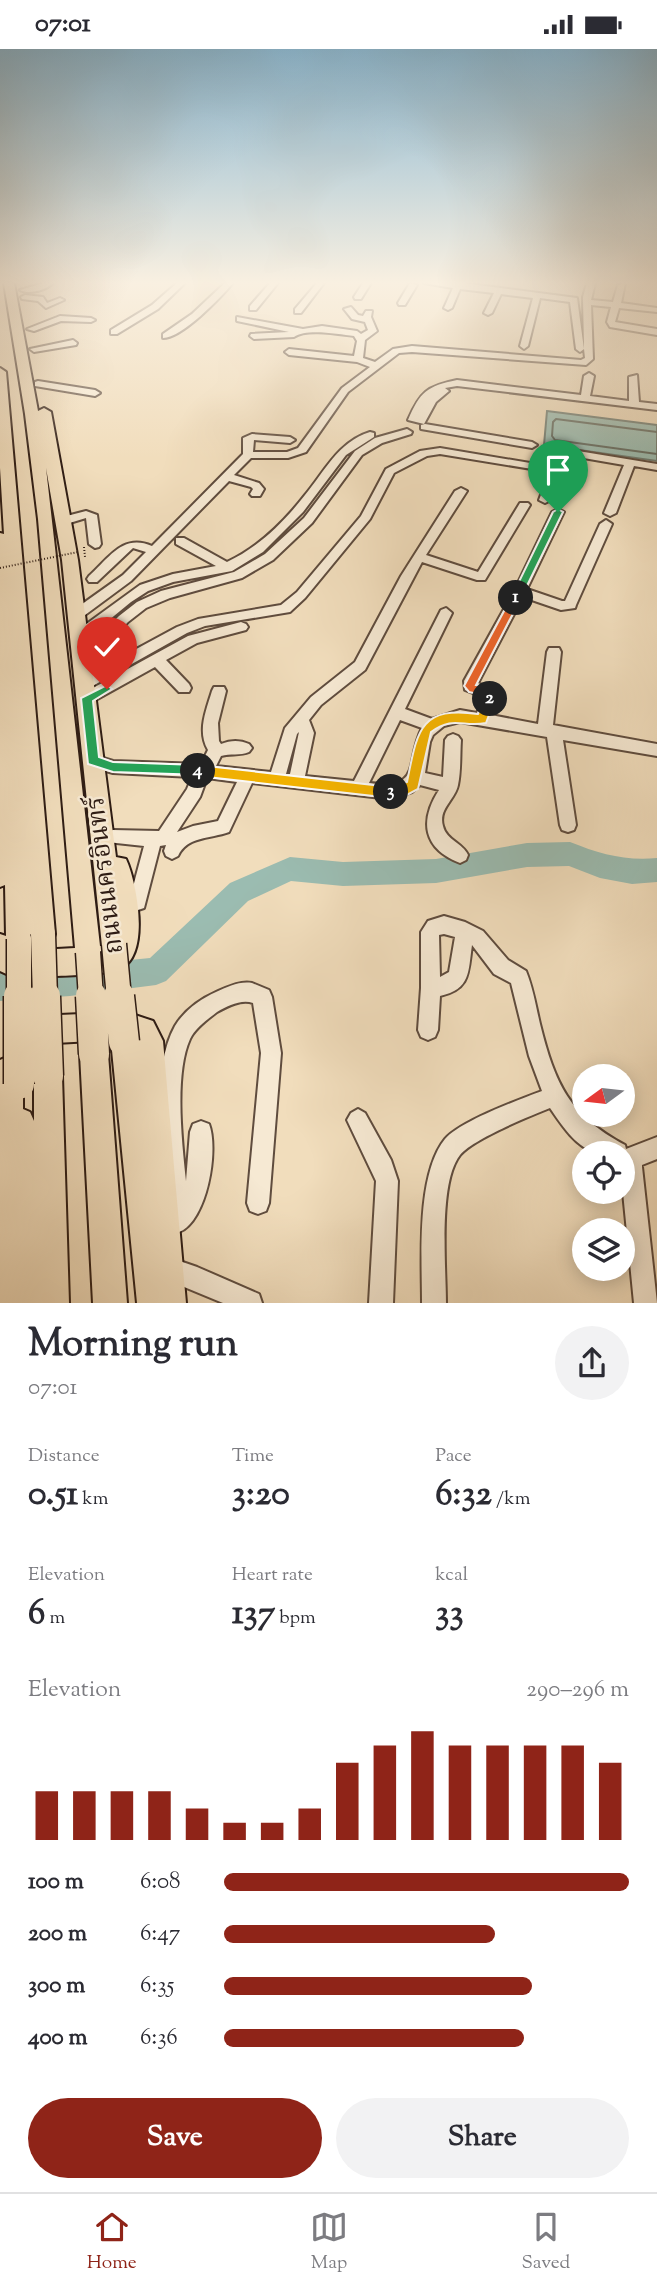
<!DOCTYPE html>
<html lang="en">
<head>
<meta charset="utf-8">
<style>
	:root { --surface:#fff; --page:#f2f2f3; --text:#2b2b33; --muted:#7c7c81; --line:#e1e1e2; --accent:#8f2418 }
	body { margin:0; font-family:"Sorts Mill Goudy","Noto Serif Thai",serif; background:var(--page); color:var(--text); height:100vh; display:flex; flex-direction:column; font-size:26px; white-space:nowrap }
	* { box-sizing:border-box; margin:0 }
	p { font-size:23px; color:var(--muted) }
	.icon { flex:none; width:38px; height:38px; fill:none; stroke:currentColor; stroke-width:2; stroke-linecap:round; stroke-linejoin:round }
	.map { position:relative; height:1254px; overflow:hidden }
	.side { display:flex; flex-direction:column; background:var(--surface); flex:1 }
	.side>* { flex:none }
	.needle { width:46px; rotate:255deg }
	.tools { position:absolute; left:572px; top:1015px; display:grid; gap:14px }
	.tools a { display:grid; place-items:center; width:63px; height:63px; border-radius:50%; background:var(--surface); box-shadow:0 4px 18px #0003; font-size:35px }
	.pin { position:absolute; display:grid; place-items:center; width:60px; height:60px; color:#fff; margin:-72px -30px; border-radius:50% 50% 50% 0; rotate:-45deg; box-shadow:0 0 7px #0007 }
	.pin .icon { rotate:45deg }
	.km { position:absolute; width:35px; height:35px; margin:-18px; border-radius:50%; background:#222; color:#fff; font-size:19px; line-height:35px; text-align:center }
	.round { display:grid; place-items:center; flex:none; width:74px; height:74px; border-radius:37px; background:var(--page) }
	.summary { display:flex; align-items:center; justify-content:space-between; height:119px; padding:0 28px }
	h1 { font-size:38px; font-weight:700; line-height:52px }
	.stats { display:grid; grid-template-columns:repeat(3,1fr); gap:10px; height:119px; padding:7px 28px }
	.stats div { display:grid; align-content:center }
	.stats b { font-size:35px; font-weight:700 }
	.stats small { font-size:19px; font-weight:400 }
	.stats p { font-size:19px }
	.chart { height:196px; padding:14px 28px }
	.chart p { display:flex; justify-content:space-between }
	.chart svg { width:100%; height:126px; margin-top:7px; stroke:var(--accent); stroke-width:6 }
	.cta { display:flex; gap:14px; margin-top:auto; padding:14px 28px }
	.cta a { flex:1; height:80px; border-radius:42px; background:var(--accent); color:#fff; font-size:28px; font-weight:700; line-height:80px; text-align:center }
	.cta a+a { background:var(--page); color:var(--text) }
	ul { padding:0 28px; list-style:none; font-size:23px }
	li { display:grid; grid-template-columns:112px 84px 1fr; align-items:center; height:52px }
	li i { height:18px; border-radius:9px; background:var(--accent) }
	.status { display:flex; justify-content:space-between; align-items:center; height:49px; padding:0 35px; background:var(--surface); direction:ltr }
	.status svg { height:19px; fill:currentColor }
	.tabs { display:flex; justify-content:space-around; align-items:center; height:98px; border-top:2px solid var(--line); background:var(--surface); font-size:19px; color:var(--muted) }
	.tabs a { display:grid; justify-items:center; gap:4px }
	.tabs .selected { color:var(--accent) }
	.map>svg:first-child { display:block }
	.water { fill:#9bbcb1; stroke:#6f7c72; stroke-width:2 }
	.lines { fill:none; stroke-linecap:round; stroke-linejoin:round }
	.shore { stroke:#646c62; stroke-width:2 }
	.river { fill:#9bbcb1; fill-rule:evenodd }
	.minor-casing { stroke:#5f4c3e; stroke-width:4 }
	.major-casing { stroke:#2e1c14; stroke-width:4 }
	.path { stroke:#2e1c14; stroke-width:2; stroke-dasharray:1 2; stroke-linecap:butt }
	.minor { fill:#f6e9d3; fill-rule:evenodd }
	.major { fill:#f1ddbc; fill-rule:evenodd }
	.major-bridge-far1-casing { stroke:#2e1c14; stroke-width:27; stroke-linecap:butt }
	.major-bridge-casing { stroke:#2e1c14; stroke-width:33; stroke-linecap:butt }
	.path-bridge { stroke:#2e1c14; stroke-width:2; stroke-dasharray:1 2; stroke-linecap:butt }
	.major-bridge-far1 { stroke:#f1ddbc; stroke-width:24 }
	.major-bridge { stroke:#f1ddbc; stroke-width:30 }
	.split-1 { fill:#22a559; stroke:#fff; stroke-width:2 }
	.split-2 { fill:#f0652b; stroke:#fff; stroke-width:2 }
	.split-3 { fill:#f5b400; stroke:#fff; stroke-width:2 }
	.split-4 { fill:#f5b400; stroke:#fff; stroke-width:2 }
	.split-5 { fill:#22a559; stroke:#fff; stroke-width:2 }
	.labels { text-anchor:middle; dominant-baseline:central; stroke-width:5; stroke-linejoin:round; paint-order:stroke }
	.street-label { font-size:26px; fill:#2e1c14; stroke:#f6e9d3 }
</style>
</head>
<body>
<div class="status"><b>07:01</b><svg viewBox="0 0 49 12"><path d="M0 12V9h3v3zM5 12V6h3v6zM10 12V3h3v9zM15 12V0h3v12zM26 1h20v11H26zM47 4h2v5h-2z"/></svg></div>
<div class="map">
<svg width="657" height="1254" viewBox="0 0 657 1254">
	<rect width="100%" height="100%" fill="#f1ddbc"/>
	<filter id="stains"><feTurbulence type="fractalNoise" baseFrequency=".00286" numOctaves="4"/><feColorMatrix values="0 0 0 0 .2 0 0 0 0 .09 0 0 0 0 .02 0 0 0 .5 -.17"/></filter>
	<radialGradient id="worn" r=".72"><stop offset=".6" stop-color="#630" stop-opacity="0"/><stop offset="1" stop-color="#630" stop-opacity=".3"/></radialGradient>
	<!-- water -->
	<path class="water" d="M 547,362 L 657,376 L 657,412 L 544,396 Z"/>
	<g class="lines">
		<!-- shore -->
		<path class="shore" d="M 657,383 L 556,370 L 553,373 L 552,387 L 555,391 L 657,405"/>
		<!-- river -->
		<path class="river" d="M 570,793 C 600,805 625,812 657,809 L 657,833 L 632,835 L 600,829 L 569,817 L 527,818 L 436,834 L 343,837 L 291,832 L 248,852 L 166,932 L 156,936 L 70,947 L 0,952 L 0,924 L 150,909 L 230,834 L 290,808 L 343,813 L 436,810 L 527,794 Z"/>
		<!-- minor casing -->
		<g class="minor-casing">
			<path id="minor" d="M 44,234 L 53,234 C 46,241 29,246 20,241 Z
				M 177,234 L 185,234 L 158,260 L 117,285 L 111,285 L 111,281 L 152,256 Z
				M 225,234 L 233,234 C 220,249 182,289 163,289 L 163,285 L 192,265 Z
				M 270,234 L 278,234 L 256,261 L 250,261 L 250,257 Z
				M 317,234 L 324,234 L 301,264 L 295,264 L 295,260 Z
				M 363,234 L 371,234 L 361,250 L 355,250 L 354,248 Z
				M 410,234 L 417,236 L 405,256 L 399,256 L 398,254 Z
				M 424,234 L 463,234 L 577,249 L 584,300 L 583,248 L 587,234 L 595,234 L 591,251 L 613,253 L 618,236 L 625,234 L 621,254 L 657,259 L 657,263 L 619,259 L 615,273 L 657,280 L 657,286 L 610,278 L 607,273 L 611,258 L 591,256 L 593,310 L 586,316 L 412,303 L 399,304 L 348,343 L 306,403 L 288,409 L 251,409 L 234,426 L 259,434 L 264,440 L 260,447 L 252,447 L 250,445 L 253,440 L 251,438 L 229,432 L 131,532 L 81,569 L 71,569 L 69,566 L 71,563 L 123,526 L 146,503 L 133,499 L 97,533 L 89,533 L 87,530 L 89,527 C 109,509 123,484 152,497 L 243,405 L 243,389 L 252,385 L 290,388 L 295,391 L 290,394 L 254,391 L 253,403 L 287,403 L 298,399 L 342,339 L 370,318 L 357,313 L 289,306 L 285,303 L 289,300 L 354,307 L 357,292 L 354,287 C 338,285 306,279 294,288 L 254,290 L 250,287 L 251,285 L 289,283 L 237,272 L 237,268 L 303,280 L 322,277 L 357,282 L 361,285 L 368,281 L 365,273 L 352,270 L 344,260 L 351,258 L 358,266 L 363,267 L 366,262 L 372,262 L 371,268 L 377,282 L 365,291 L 363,309 L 375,313 L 393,300 L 412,297 L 581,311 L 585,309 L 584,300 L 580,303 L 576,300 L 570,253 L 540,249 L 528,297 L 524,300 L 520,297 L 533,249 L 501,245 L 492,264 L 488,266 L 484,264 L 494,244 L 460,240 L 452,259 L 448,261 L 444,259 L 453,239 Z
				M 25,246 L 43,248 L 47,254 L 60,249 L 64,251 L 46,259 L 38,252 L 22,250 L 21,248 Z
				M 60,267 L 91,269 L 95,271 L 91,273 L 61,272 L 34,282 L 27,280 Z
				M 73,291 L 77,294 L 76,296 L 34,303 L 30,300 Z
				M 589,324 L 594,327 L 590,347 L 629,352 L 629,328 L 637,326 L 639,353 L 657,355 L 657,361 L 457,337 L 445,339 L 449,342 L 436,353 L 424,375 L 408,371 C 420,343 427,337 457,331 L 581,346 L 584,327 Z
				M 38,332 L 95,341 L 100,344 L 95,347 L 35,337 L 35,333 Z
				M 425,375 L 532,393 L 537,396 L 532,399 L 421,380 L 421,376 Z
				M 407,380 L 412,383 L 411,385 L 382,394 L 362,406 L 312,474 L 273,511 L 242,529 L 170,549 L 146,559 L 128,573 L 88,616 L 78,616 L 76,612 L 78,608 L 119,567 L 137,553 L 161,542 L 234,523 L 265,505 L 304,469 L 355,402 L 375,389 Z
				M 370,383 L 374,384 L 374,388 L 346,406 L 303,463 L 263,503 L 232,522 L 173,533 L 148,542 L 131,553 L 92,585 L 79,592 L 74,590 L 72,587 L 74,584 L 140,536 L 173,525 L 216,517 L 176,495 L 176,489 L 184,489 L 227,513 C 259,498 284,473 305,446 C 325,422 338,393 370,383 Z
				M 440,399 L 542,416 L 559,404 L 572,401 L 657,415 L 657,421 L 634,417 L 616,464 L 610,467 L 604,464 L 624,416 L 572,407 L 553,418 L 557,430 L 551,451 L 545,454 L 539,451 L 547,430 L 544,422 L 440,405 L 427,407 L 394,424 L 370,470 L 305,549 L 290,563 L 205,577 L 187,584 L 89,639 L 79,639 L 77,635 L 79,631 L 177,578 L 198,570 L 281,556 L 297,543 L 361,467 L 386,420 L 420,402 Z
				M 461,439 L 467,442 L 426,506 L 478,523 L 520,454 L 528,454 L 530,456 L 485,531 L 477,531 L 422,513 L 365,621 L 321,656 L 309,671 L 314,684 L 305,727 L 354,732 L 441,561 L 446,559 L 452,564 L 405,660 L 432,670 L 460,661 L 477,664 L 483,648 L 465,641 L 464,632 L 514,542 L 552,463 L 558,460 L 564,463 L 527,540 L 562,552 L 565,552 L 600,475 L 606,471 L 612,475 L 576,556 L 575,559 L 561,561 L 523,548 L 478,634 L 496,641 L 498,645 L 491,666 L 538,675 L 547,603 L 549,599 L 559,599 L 561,603 L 553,676 L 657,695 L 657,707 L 563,691 L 576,776 L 574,781 L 568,783 L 562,781 L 560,776 L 547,688 L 460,673 L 444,677 L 433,686 L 430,693 L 425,724 L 443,728 L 445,691 L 448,687 L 453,685 L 458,687 L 461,691 C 460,705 461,722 458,736 C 455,751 438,760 443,777 C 446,791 463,794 468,806 L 466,811 L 460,814 C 423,800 419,772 439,741 L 420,736 L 412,743 L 390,750 L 252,734 L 229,783 C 210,790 187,787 178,807 L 172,810 L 166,807 L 164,802 L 166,796 L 160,797 L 144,859 L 138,861 L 132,859 L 129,853 L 144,797 L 107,793 L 105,788 L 107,783 L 113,781 L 159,782 L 187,740 L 192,728 L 113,724 L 88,717 L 85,712 L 88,707 L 93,706 L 113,712 L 201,715 L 208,701 C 197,682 206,662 212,642 L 214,638 L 224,638 L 226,642 L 218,674 L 219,692 L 221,695 C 231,691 240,691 249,695 L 252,699 L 249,703 C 240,707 230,704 221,707 L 216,717 L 271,723 L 285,679 L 311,648 L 355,613 L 401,527 L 455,442 ZM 400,671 L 422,679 C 404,715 424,740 369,734 ZM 299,683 L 290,725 L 286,725 L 297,685 ZM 207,729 L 237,733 L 218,772 L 193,777 L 177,783 L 200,748 Z
				M 86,462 L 97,466 L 101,495 L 99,498 L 95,499 L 89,495 L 86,469 L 63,476 L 57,472 L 59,469 Z
				M 241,573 L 246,575 L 248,578 L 246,581 L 197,594 L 166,611 L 189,635 L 191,639 L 189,643 L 179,643 L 155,618 L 92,653 L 82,653 L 80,649 L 82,645 L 188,587 Z
				M 444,867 L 465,873 L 483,882 L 508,911 L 526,922 C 533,939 536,958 540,975 C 555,1035 569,1066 625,1096 L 626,1100 L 657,1088 L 657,1110 L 642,1116 L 642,1118 L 657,1254 L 634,1254 L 623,1143 L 623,1104 C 614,1104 603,1106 594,1103 C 575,1097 561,1075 550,1059 C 530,1067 473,1090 460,1106 C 438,1134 446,1218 446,1254 L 422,1254 C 422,1210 416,1126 445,1090 C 461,1072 518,1051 542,1042 L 529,1007 L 511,934 L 494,925 L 472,896 C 468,923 471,940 440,947 L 438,981 L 435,988 L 428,991 L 421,988 L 418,981 L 421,939 L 421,883 L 428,872 ZM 444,885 L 455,888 L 449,923 L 440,928 L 439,886 Z
				M 252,934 L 269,941 L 272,948 L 281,1004 L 269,1154 L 266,1162 L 258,1165 L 250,1162 L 247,1154 L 261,1004 L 253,954 C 241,950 228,957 217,963 C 208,970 195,979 190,990 C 174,1025 182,1094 186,1132 L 190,1083 L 193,1075 L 201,1072 L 209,1075 C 219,1101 207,1172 179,1183 L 171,1180 L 168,1172 L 170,1167 L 167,1159 C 162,1108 149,1024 175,977 C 184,962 200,950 216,943 C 228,938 239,932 252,934 Z
				M 358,1060 L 365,1064 L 391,1111 L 398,1132 L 393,1254 L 369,1254 L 376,1132 L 347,1071 L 351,1064 Z
				M 168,1208 L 197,1218 L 259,1245 L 262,1254 L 223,1254 L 160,1228 L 156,1220 L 160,1212 Z"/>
		</g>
		<!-- major casing -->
		<g class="major-casing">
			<path id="major" d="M 4,234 L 14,234 L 38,362 L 44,359 L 51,363 L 78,511 L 116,808 L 126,810 C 137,834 150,903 122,919 C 106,928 35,927 13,928 L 0,922 L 0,885 L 6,887 L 5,836 L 0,838 L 0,484 L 4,485 L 0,419 L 0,319 L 6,323 L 55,885 L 52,894 L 43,897 L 34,894 L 31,887 L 28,899 L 20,902 L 75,899 L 38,470 L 25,365 ZM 46,419 L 62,511 L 102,897 L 100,897 Z
				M 126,963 L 153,972 L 163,992 L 186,1254 L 137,1254 L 111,991 L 96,992 L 104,995 L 108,1005 L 127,1254 L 93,1254 L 80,1005 L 84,995 L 92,992 L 37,995 L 27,991 L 23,981 L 27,971 L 37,967 Z
				M 9,1007 L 19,1011 L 23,1021 L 23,1060 L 30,1063 L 34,1072 L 34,1027 L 38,1017 L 48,1013 L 58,1017 L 62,1027 L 69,1254 L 0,1254 L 0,1011 Z"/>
		</g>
		<!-- path -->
		<path class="path" d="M 84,498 L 85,508"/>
		<!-- minor -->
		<use href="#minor" class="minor"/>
		<!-- major -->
		<use href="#major" class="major"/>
		<!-- major-bridge-far1 casing -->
		<g class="major-bridge-far1-casing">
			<path id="major-bridge-far1" d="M 43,885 L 45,949
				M 19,890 L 19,949
				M 114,895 L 119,949
				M 88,903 L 91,949"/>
		</g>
		<!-- major-bridge casing -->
		<g class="major-bridge-casing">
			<path id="major-bridge" d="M 19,947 L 19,1035
				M 45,947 L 48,1027
				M 91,947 L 94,1005
				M 119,947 L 124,993"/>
		</g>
		<!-- path-bridge -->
		<path class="path-bridge" d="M 0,519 L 78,503"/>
		<!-- major-bridge-far1 -->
		<use href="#major-bridge-far1" class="major-bridge-far1"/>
		<!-- major-bridge -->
		<use href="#major-bridge" class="major-bridge"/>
	</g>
	<!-- sky -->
	<linearGradient id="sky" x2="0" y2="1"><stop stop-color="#89b7d2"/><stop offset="0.57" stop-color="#f9f0e1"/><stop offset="1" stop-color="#f9f0e1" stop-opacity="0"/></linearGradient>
	<rect width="657" height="410" fill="url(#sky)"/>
	<!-- split-1 -->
	<path class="split-1" d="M 558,460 L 563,463 L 521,549 L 512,552 L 511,549 L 553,463 Z"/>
	<!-- split-2 -->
	<path class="split-2" d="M 516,546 L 521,549 L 476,636 L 493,640 L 495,650 L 490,655 L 486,653 L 483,646 L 469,643 L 464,637 L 511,549 Z"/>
	<!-- split-3 -->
	<path class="split-3" d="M 490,646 L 495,650 L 486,674 C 463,679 454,666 431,683 L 418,740 L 405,747 L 386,747 L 386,739 L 407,733 C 417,685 418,656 478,665 L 486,647 Z"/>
	<!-- split-4 -->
	<path class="split-4" d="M 198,716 L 391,738 L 397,743 L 391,749 L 198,727 L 192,722 Z"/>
	<!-- split-5 -->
	<path class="split-5" d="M 107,636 L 112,640 L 93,652 L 99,708 L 113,713 L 198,716 L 203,718 L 203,726 L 113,723 L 88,715 L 81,649 Z"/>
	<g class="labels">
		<!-- street labels -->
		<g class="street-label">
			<text transform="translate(106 826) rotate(-97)">ถนนนครอินทร์</text>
		</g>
	</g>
	<rect width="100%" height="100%" filter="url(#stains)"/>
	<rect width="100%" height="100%" fill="url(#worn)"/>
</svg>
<div class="tools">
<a><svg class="needle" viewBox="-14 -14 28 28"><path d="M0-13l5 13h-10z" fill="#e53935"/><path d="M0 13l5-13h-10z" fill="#7c7c81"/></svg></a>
<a><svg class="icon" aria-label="locate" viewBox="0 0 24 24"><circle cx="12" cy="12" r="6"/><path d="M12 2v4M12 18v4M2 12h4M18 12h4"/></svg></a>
<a><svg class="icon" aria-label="layers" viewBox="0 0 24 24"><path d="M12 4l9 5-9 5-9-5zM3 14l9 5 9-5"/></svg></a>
</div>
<div class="pin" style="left:558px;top:463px;background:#1e9e55"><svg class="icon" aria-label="arrive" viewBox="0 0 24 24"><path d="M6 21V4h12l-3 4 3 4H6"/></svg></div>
<div class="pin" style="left:107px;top:640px;background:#d93025"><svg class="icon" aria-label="check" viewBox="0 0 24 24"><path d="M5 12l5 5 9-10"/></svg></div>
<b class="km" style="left:516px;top:549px">1</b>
<b class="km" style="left:490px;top:650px">2</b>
<b class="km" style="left:391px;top:743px">3</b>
<b class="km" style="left:198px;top:722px">4</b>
</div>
<section class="side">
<div class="summary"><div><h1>Morning run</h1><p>07:01</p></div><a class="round"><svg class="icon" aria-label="share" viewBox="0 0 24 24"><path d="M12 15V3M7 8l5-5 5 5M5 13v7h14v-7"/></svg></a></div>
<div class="stats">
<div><p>Distance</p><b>0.51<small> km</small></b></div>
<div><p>Time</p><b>3:20</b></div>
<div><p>Pace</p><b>6:32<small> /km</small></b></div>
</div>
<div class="stats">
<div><p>Elevation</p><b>6<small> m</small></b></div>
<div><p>Heart rate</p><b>137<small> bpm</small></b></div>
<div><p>kcal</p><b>33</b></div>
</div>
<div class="chart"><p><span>Elevation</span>290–296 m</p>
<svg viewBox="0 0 160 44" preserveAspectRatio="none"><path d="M5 44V27M15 44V27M25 44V27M35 44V27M45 44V33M55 44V38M65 44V38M75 44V33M85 44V17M95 44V11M105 44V6M115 44V11M125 44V11M135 44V11M145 44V11M155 44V17"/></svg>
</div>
<ul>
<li><b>100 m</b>6:08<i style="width:100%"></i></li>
<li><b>200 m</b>6:47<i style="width:67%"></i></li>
<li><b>300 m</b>6:35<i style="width:76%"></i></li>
<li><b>400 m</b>6:36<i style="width:74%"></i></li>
</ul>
<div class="cta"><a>Save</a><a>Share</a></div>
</section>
<nav class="tabs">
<a class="selected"><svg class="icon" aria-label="home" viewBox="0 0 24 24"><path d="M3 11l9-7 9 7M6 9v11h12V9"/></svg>Home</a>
<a><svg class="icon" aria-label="map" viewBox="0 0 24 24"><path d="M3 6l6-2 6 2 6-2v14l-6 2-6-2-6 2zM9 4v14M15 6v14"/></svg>Map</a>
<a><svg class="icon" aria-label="saved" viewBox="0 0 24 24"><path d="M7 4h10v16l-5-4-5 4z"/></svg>Saved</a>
</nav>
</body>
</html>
